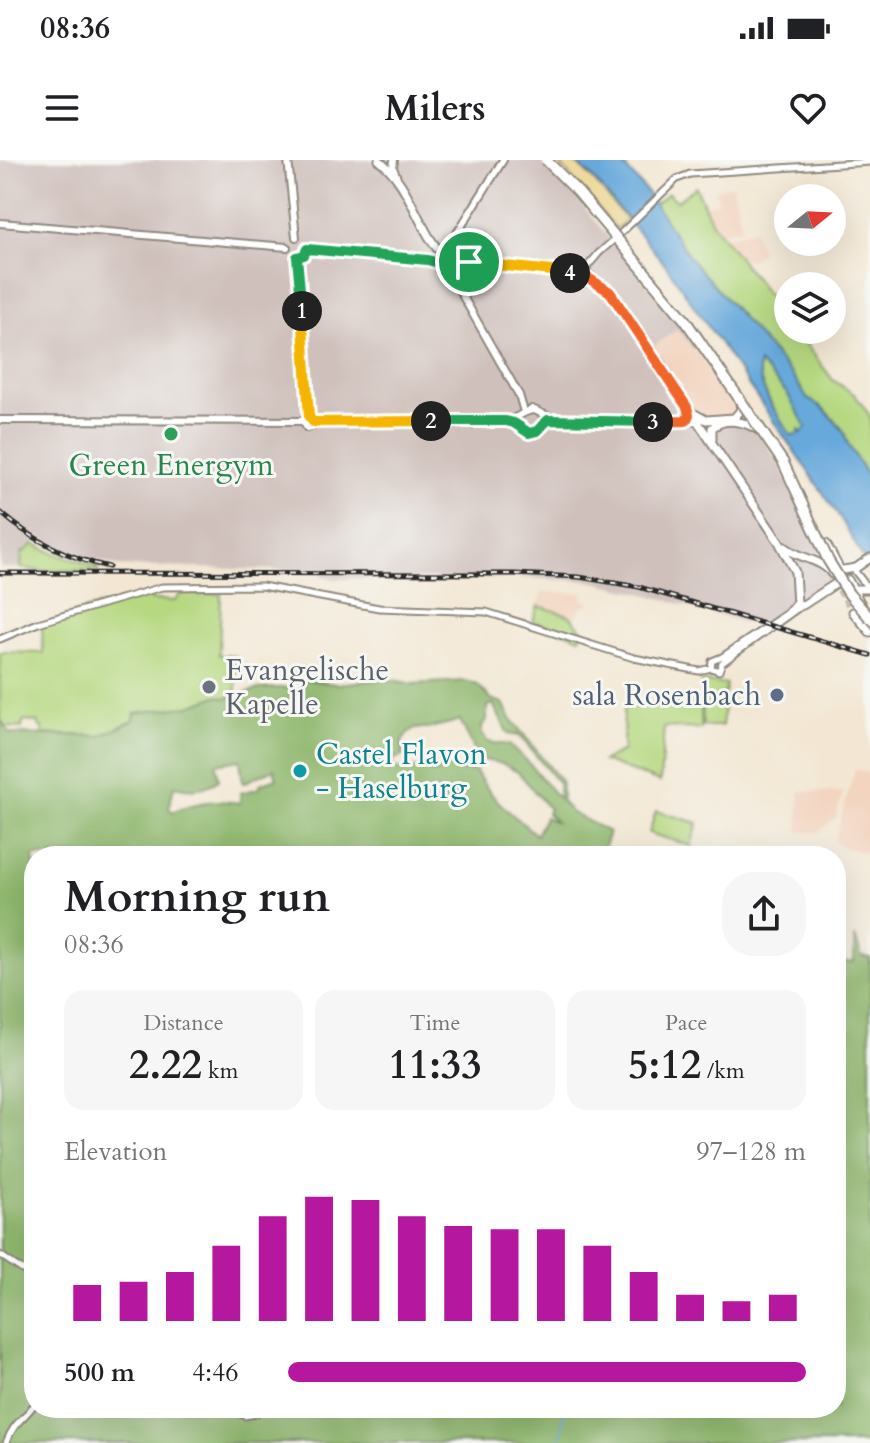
<!DOCTYPE html>
<html lang="en">
<head>
<meta charset="utf-8">
<style>
	:root { --surface:#fff; --page:#f6f6f6; --text:#202124; --muted:#757577; --accent:#b5179e }
	body { margin:0; font-family:Cardo,serif; background:var(--page); color:var(--text); height:100vh; display:flex; flex-direction:column; font-size:30px; white-space:nowrap }
	* { box-sizing:border-box; margin:0 }
	p { font-size:26px; color:var(--muted) }
	.icon { flex:none; width:44px; height:44px; fill:none; stroke:currentColor; stroke-width:2; stroke-linecap:round; stroke-linejoin:round }
	.map { position:relative; flex:1; overflow:hidden }
	.side { position:absolute; left:24px; top:686px; width:822px; height:572px; display:flex; flex-direction:column; background:var(--surface); border-radius:32px; box-shadow:0 8px 32px #0002 }
	.side>* { flex:none }
	.needle { width:52px; rotate:72deg }
	.fabs { position:absolute; left:774px; top:24px; display:grid; gap:16px }
	.fabs a { display:grid; place-items:center; width:72px; height:72px; border-radius:50%; background:var(--surface); box-shadow:0 8px 32px #0002; font-size:40px }
	.pin { position:absolute; display:grid; place-items:center; width:68px; height:68px; color:#fff; margin:-34px; border:4px solid #fff; border-radius:50%; box-shadow:0 2px 8px #0007 }
	.km { position:absolute; width:40px; height:40px; margin:-20px; border-radius:50%; background:#222; color:#fff; font-size:22px; line-height:40px; text-align:center }
	.round { display:grid; place-items:center; flex:none; width:84px; height:84px; border-radius:32px; background:var(--page) }
	.headline { display:flex; align-items:center; justify-content:space-between; height:136px; padding:0 40px }
	h1 { font-size:44px; font-weight:800; line-height:60px }
	.figures { display:grid; grid-template-columns:repeat(3,1fr); gap:12px; height:136px; padding:8px 40px }
	.figures div { display:grid; align-content:center; border-radius:20px; background:var(--page); text-align:center }
	.figures b { font-size:40px; font-weight:800 }
	.figures small { font-size:22px; font-weight:400 }
	.figures p { font-size:22px }
	.chart { height:224px; padding:16px 40px }
	.chart p { display:flex; justify-content:space-between }
	.chart svg { width:100%; height:144px; margin-top:8px; stroke:var(--accent); stroke-width:6 }
	ul { padding:0 40px; list-style:none; font-size:26px }
	li { display:grid; grid-template-columns:128px 96px 1fr; align-items:center; height:60px }
	li i { height:20px; border-radius:10px; background:var(--accent) }
	.status { display:flex; justify-content:space-between; align-items:center; height:56px; padding:0 40px; background:var(--surface); direction:ltr }
	.status svg { height:22px; fill:currentColor }
	header { display:flex; justify-content:space-between; align-items:center; height:104px; padding:0 40px; background:var(--surface); font-size:36px; font-weight:800 }
	.map>svg:first-child { display:block }
	.built { fill:#f3d4bf }
	.industrial { fill:#cfc0bb }
	.green { fill:#b6d880; stroke:#708256; stroke-width:2 }
	.forest { fill:#90b86e; stroke:#5e724c; stroke-width:2; fill-rule:evenodd }
	.sand { fill:#eeda9e; stroke:#8c8264; stroke-width:2 }
	.water { fill:#67a9db; stroke:#496a83; stroke-width:2; fill-rule:evenodd }
	.lines { fill:none; stroke-linecap:round; stroke-linejoin:round }
	.stream { stroke:#67a9db; stroke-width:2 }
	.primary-tunnel { stroke:#cbc1b1; stroke-width:7; stroke-dasharray:7 3.5; stroke-linecap:butt }
	.tertiary-casing { stroke:#8f897f; stroke-width:9 }
	.secondary-casing { stroke:#8f897f; stroke-width:10 }
	.primary-casing { stroke:#8f897f; stroke-width:11 }
	.tertiary { stroke:#fff; stroke-width:5 }
	.secondary { stroke:#fff; stroke-width:6 }
	.primary { stroke:#fff; stroke-width:7 }
	.rail-casing { stroke:#2b2b2b; stroke-width:5 }
	.rail { stroke:#f6f6f2; stroke-width:2; stroke-dasharray:6; stroke-linecap:butt }
	.tertiary-bridge-casing { stroke:#8f897f; stroke-width:9; stroke-linecap:butt }
	.motorway-bridge-casing { stroke:#8f897f; stroke-width:13; stroke-linecap:butt }
	.tertiary-bridge { stroke:#fff; stroke-width:5 }
	.motorway-bridge { stroke:#fff; stroke-width:9 }
	.split-1-casing { stroke:#fff; stroke-width:16 }
	.split-2-casing { stroke:#fff; stroke-width:16 }
	.split-3-casing { stroke:#fff; stroke-width:16 }
	.split-4-casing { stroke:#fff; stroke-width:16 }
	.split-5-casing { stroke:#fff; stroke-width:16 }
	.split-1 { stroke:#22a559; stroke-width:10 }
	.split-2 { stroke:#f5b400; stroke-width:10 }
	.split-3 { stroke:#22a559; stroke-width:10 }
	.split-4 { stroke:#f0652b; stroke-width:10 }
	.split-5 { stroke:#f5b400; stroke-width:10 }
	.leisure-dot { fill:#2e9e5b; stroke:#f6f6f2; stroke-width:3 }
	.worship-dot { fill:#6b7280; stroke:#f6f6f2; stroke-width:3 }
	.service-dot { fill:#5c6f8a; stroke:#f6f6f2; stroke-width:3 }
	.culture-dot { fill:#0f9aa8; stroke:#f6f6f2; stroke-width:3 }
	.labels { text-anchor:middle; dominant-baseline:central; stroke-width:6; stroke-linejoin:round; paint-order:stroke }
	.leisure-label { font-size:30px; fill:#27864d; stroke:#f6f6f2 }
	.worship-label { font-size:30px; fill:#5b616d; stroke:#f6f6f2; text-anchor:start }
	.service-label { font-size:30px; fill:#4e5e75; stroke:#f6f6f2; text-anchor:end }
	.culture-label { font-size:30px; fill:#0d838f; stroke:#f6f6f2; text-anchor:start }
</style>
</head>
<body>
<div class="status"><b>08:36</b><svg viewBox="0 0 49 12"><path d="M0 12V9h3v3zM5 12V6h3v6zM10 12V3h3v9zM15 12V0h3v12zM26 1h20v11H26zM47 4h2v5h-2z"/></svg></div>
<header><svg class="icon" aria-label="menu" viewBox="0 0 24 24"><path d="M4 6h16M4 12h16M4 18h16"/></svg>Milers<svg class="icon" aria-label="heart" viewBox="0 0 24 24"><path d="M12 20l-8-8c-3-5 5-10 8-4 3-6 11-1 8 4z"/></svg></header>
<div class="map">
<svg width="870" height="1283" viewBox="0 0 870 1283">
	<rect width="100%" height="100%" fill="#f6f6f2"/>
	<filter id="ink" filterUnits="userSpaceOnUse"><feTurbulence type="fractalNoise" baseFrequency=".0125" numOctaves="2"/><feDisplacementMap in="SourceGraphic" scale="16" xChannelSelector="R" yChannelSelector="G"/><feConvolveMatrix kernelMatrix="1 2 1 2 8 2 1 2 1" color-interpolation-filters="sRGB"/></filter>
	<filter id="wash" filterUnits="userSpaceOnUse"><feTurbulence type="fractalNoise" baseFrequency=".006" numOctaves="4" result="noise"/><feDisplacementMap in="SourceGraphic" scale="32" xChannelSelector="R" yChannelSelector="G"/><feGaussianBlur stdDeviation="1.8" result="paint"/><feColorMatrix in="noise" values="0 0 0 0 0 0 0 0 0 0 0 0 0 0 0 0 0 1.4 0 .05"/><feComposite in="paint" operator="in"/></filter>
	<g filter="url(#wash)">
		<rect width="100%" height="100%" fill="#f3e7d3"/>
		<!-- built -->
		<path class="built" d="M 733,25 L 742,68 L 718,74 L 710,62 L 707,44 L 718,42 L 716,29 Z
			M 752,70 L 755,71 L 761,92 L 752,100 L 741,99 L 725,77 Z
			M 677,168 L 693,188 L 697,185 L 741,249 L 736,257 L 707,259 L 698,254 L 653,185 Z
			M 542,432 L 584,433 L 582,440 L 591,443 L 581,447 L 576,458 L 538,445 Z
			M 855,609 L 870,613 L 870,693 L 847,689 L 834,682 Z
			M 800,631 L 843,632 L 836,658 L 817,673 L 798,672 Z"/>
		<!-- industrial -->
		<path class="industrial" d="M 0,0 L 539,0 L 573,34 L 697,185 L 693,188 L 677,169 L 654,186 L 698,254 L 707,259 L 729,258 L 741,249 L 758,272 L 780,305 L 832,416 L 831,420 L 760,467 L 653,436 L 590,421 L 519,418 L 334,419 L 322,417 L 321,411 L 117,406 L 58,388 L 38,376 L 34,384 L 22,393 L 21,408 L 0,408 Z"/>
		<!-- green -->
		<path class="green" d="M 696,27 L 712,63 L 788,161 L 788,170 L 795,170 L 833,220 L 855,235 L 870,256 L 870,321 L 848,284 L 843,270 L 822,247 L 808,239 L 793,216 L 690,98 L 654,45 L 668,33 L 677,41 Z
			M 758,202 L 787,233 L 807,267 L 802,274 L 791,275 C 778,258 756,223 758,202 Z
			M 34,384 L 53,393 L 98,407 L 98,410 L 41,411 L 21,408 L 22,393 Z
			M 181,433 L 221,434 L 219,495 L 236,496 L 236,536 L 226,538 L 217,536 L 190,546 L 135,553 L 133,561 L 100,576 L 42,574 L 42,567 L 38,566 L 38,562 L 23,561 L 22,568 L 6,567 L 0,559 L 0,492 L 43,493 L 42,465 L 90,448 L 148,435 L 152,440 L 175,441 Z
			M 538,446 L 569,455 L 583,471 L 580,478 L 533,461 Z
			M 702,522 L 726,524 L 722,566 L 703,566 Z
			M 701,541 L 701,569 L 664,567 L 660,622 L 603,601 L 623,591 L 624,548 Z
			M 656,651 L 698,663 L 691,686 L 649,673 Z"/>
		<!-- forest -->
		<path class="forest" d="M 388,519 L 413,524 L 466,521 L 478,525 L 491,539 L 503,543 L 511,559 L 562,622 L 562,642 L 572,653 L 609,672 L 601,696 L 34,696 L 34,1248 L 836,1248 L 836,803 L 854,802 L 855,776 L 861,796 L 870,798 L 870,1283 L 0,1283 L 0,559 L 10,574 L 100,576 L 133,561 L 135,553 L 190,546 L 217,536 L 226,538 L 259,529 L 299,527 L 307,520 L 336,524 ZM 493,544 L 508,574 L 520,576 L 559,624 L 559,639 L 527,601 L 509,585 L 488,582 L 482,574 L 482,566 L 487,560 L 487,546 ZM 460,560 L 474,589 L 484,600 L 503,604 L 519,613 L 549,649 L 547,653 L 557,663 L 545,657 L 536,675 C 515,656 488,637 476,611 L 456,610 L 444,605 L 437,613 L 415,608 L 396,609 L 392,606 L 393,599 L 403,596 L 402,582 C 412,564 419,570 434,567 C 442,565 452,563 460,560 ZM 240,600 L 243,623 L 274,609 L 277,618 L 260,624 L 260,628 L 240,633 L 240,643 C 215,639 195,642 172,652 L 169,648 L 174,626 C 191,630 204,630 219,620 L 216,604 Z"/>
		<!-- sand -->
		<path class="sand" d="M 556,0 C 561,0 565,0 569,0 C 583,3 615,47 627,60 L 616,69 Z"/>
		<!-- water -->
		<path class="water" d="M 571,0 L 619,0 L 647,32 L 690,98 L 793,216 L 808,239 L 822,247 L 843,270 L 848,284 L 870,321 L 870,410 L 841,359 L 665,104 L 590,15 ZM 759,203 L 787,233 L 806,267 L 802,273 L 799,270 L 799,274 L 791,275 C 779,258 755,222 759,203 Z"/>
		<g class="lines">
			<!-- stream -->
			<path class="stream" d="M 446,1262 L 458,1248
				M 558,1283 L 562,1273 L 564,1248"/>
		</g>
	</g>
	<g filter="url(#ink)">
		<g class="lines">
			<!-- primary-tunnel -->
			<path class="primary-tunnel" d="M 828,412 L 853,452"/>
			<!-- tertiary casing -->
			<g class="tertiary-casing">
				<path id="tertiary" d="M 618,76 L 677,19 L 690,14 L 870,2
					M 596,119 L 588,113 L 587,107 L 599,93
					M 854,410 L 868,428
					M 0,479 L 38,463 L 162,427 L 262,426 L 379,448 L 486,452 L 634,498 L 699,511 L 711,508 L 719,511 L 722,503
					M 722,503 L 801,446
					M 711,508 L 712,501 L 722,497 L 787,453 L 796,442
					M 0,1095 L 22,1110 L 34,1112
					M 228,1248 L 245,1256 L 256,1254 L 259,1248
					M 6,1283 C 14,1262 21,1262 34,1245"/>
			</g>
			<!-- secondary casing -->
			<g class="secondary-casing">
				<path id="secondary" d="M 288,0 L 296,77
					M 394,0 L 393,8 L 396,15
					M 0,63 L 287,87
					M 449,86 L 503,0
					M 307,89 L 433,101 L 445,105 L 519,235 L 524,252
					M 297,97 L 309,257 L 313,262
					M 445,105 L 469,102
					M 532,249 L 554,259
					M 0,260 L 303,261
					M 303,261 L 307,268 L 311,267 L 313,262 L 327,260 L 506,261 C 517,259 523,251 533,250
					M 509,262 L 525,271 L 534,273 L 548,260 L 697,261"/>
			</g>
			<!-- primary casing -->
			<g class="primary-casing">
				<path id="primary" d="M 379,0 C 413,26 417,72 447,99 L 573,113 L 598,122 L 610,132 L 779,382 L 795,412 L 797,444 L 803,445 L 835,424
					M 695,254 L 706,260 L 734,258 L 741,250 L 740,243
					M 712,279 L 712,268 C 725,257 745,261 758,270
					M 826,384 L 840,410
					M 785,387 C 799,399 822,399 832,414
					M 837,411 L 856,408 L 870,398
					M 848,420 L 862,446
					M 855,429 L 870,429
					M 853,452 L 870,472"/>
			</g>
			<!-- tertiary -->
			<use href="#tertiary" class="tertiary"/>
			<!-- secondary -->
			<use href="#secondary" class="secondary"/>
			<!-- primary -->
			<use href="#primary" class="primary"/>
			<!-- rail casing -->
			<g class="rail-casing">
				<path id="rail" d="M 0,352 C 32,380 68,398 109,407
					M 0,413 L 514,414 L 579,417 L 639,427 L 870,495"/>
			</g>
			<!-- rail -->
			<use href="#rail" class="rail"/>
			<!-- tertiary-bridge casing -->
			<g class="tertiary-bridge-casing">
				<path id="tertiary-bridge" d="M 599,93 L 617,77"/>
			</g>
			<!-- motorway-bridge casing -->
			<g class="motorway-bridge-casing">
				<path id="motorway-bridge" d="M 546,0 L 578,32 L 685,160 L 783,302 L 828,400 L 849,434 L 870,458"/>
			</g>
			<!-- tertiary-bridge -->
			<use href="#tertiary-bridge" class="tertiary-bridge"/>
			<!-- motorway-bridge -->
			<use href="#motorway-bridge" class="motorway-bridge"/>
		</g>
	</g>
	<g class="lines" filter="url(#ink)">
		<!-- split-1 casing -->
		<g class="split-1-casing">
			<path id="split-1" d="M 302,151 L 297,97 L 304,95 L 307,89 L 428,100 L 445,105 L 469,102"/>
		</g>
		<!-- split-2 casing -->
		<g class="split-2-casing">
			<path id="split-2" d="M 302,151 L 309,257 L 313,262 L 431,261"/>
		</g>
		<!-- split-3 casing -->
		<g class="split-3-casing">
			<path id="split-3" d="M 431,261 L 506,261 L 514,263 L 529,273 L 537,271 L 548,260 L 653,262"/>
		</g>
		<!-- split-4 casing -->
		<g class="split-4-casing">
			<path id="split-4" d="M 570,113 L 590,119 L 610,132 L 687,247 L 689,255 L 686,261 L 653,262"/>
		</g>
		<!-- split-5 casing -->
		<g class="split-5-casing">
			<path id="split-5" d="M 469,102 L 570,113"/>
		</g>
		<!-- split-1 -->
		<use href="#split-1" class="split-1"/>
		<!-- split-2 -->
		<use href="#split-2" class="split-2"/>
		<!-- split-3 -->
		<use href="#split-3" class="split-3"/>
		<!-- split-4 -->
		<use href="#split-4" class="split-4"/>
		<!-- split-5 -->
		<use href="#split-5" class="split-5"/>
	</g>
	<!-- markers -->
	<circle class="leisure-dot" cx="171" cy="274" r="8"/>
	<circle class="worship-dot" cx="209" cy="527" r="8"/>
	<circle class="service-dot" cx="777" cy="535" r="8"/>
	<circle class="culture-dot" cx="300" cy="611" r="8"/>
	<g class="labels">
		<!-- leisure labels -->
		<g class="leisure-label">
			<text x="171" y="305">Green Energym</text>
		</g>
		<!-- worship labels -->
		<g class="worship-label">
			<text x="225" y="510">Evangelische<tspan x="225" dy="34">Kapelle</tspan></text>
		</g>
		<!-- service labels -->
		<g class="service-label">
			<text x="761" y="535">sala Rosenbach</text>
		</g>
		<!-- culture labels -->
		<g class="culture-label">
			<text x="316" y="594">Castel Flavon<tspan x="316" dy="34">- Haselburg</tspan></text>
		</g>
	</g>
</svg>
<div class="fabs">
<a><svg class="needle" viewBox="-14 -14 28 28"><path d="M0-13l5 13h-10z" fill="#e53935"/><path d="M0 13l5-13h-10z" fill="#757577"/></svg></a>
<a><svg class="icon" aria-label="layers" viewBox="0 0 24 24"><path d="M12 4l9 5-9 5-9-5zM3 14l9 5 9-5"/></svg></a>
</div>
<div class="pin" style="left:469px;top:102px;background:#1e9e55"><svg class="icon" aria-label="arrive" viewBox="0 0 24 24"><path d="M6 21V4h12l-3 4 3 4H6"/></svg></div>
<b class="km" style="left:302px;top:151px">1</b>
<b class="km" style="left:431px;top:261px">2</b>
<b class="km" style="left:653px;top:262px">3</b>
<b class="km" style="left:570px;top:113px">4</b>
<section class="side">
<div class="headline"><div><h1>Morning run</h1><p>08:36</p></div><a class="round"><svg class="icon" aria-label="share" viewBox="0 0 24 24"><path d="M12 15V3M7 8l5-5 5 5M5 13v7h14v-7"/></svg></a></div>
<div class="figures">
<div><p>Distance</p><b>2.22<small> km</small></b></div>
<div><p>Time</p><b>11:33</b></div>
<div><p>Pace</p><b>5:12<small> /km</small></b></div>
</div>
<div class="chart"><p><span>Elevation</span>97–128 m</p>
<svg viewBox="0 0 160 44" preserveAspectRatio="none"><path d="M5 44V33M15 44V32M25 44V29M35 44V21M45 44V12M55 44V6M65 44V7M75 44V12M85 44V15M95 44V16M105 44V16M115 44V21M125 44V29M135 44V36M145 44V38M155 44V36"/></svg>
</div>
<ul>
<li><b>500 m</b>4:46<i style="width:100%"></i></li>
</ul>
</section>
</div>
</body>
</html>
